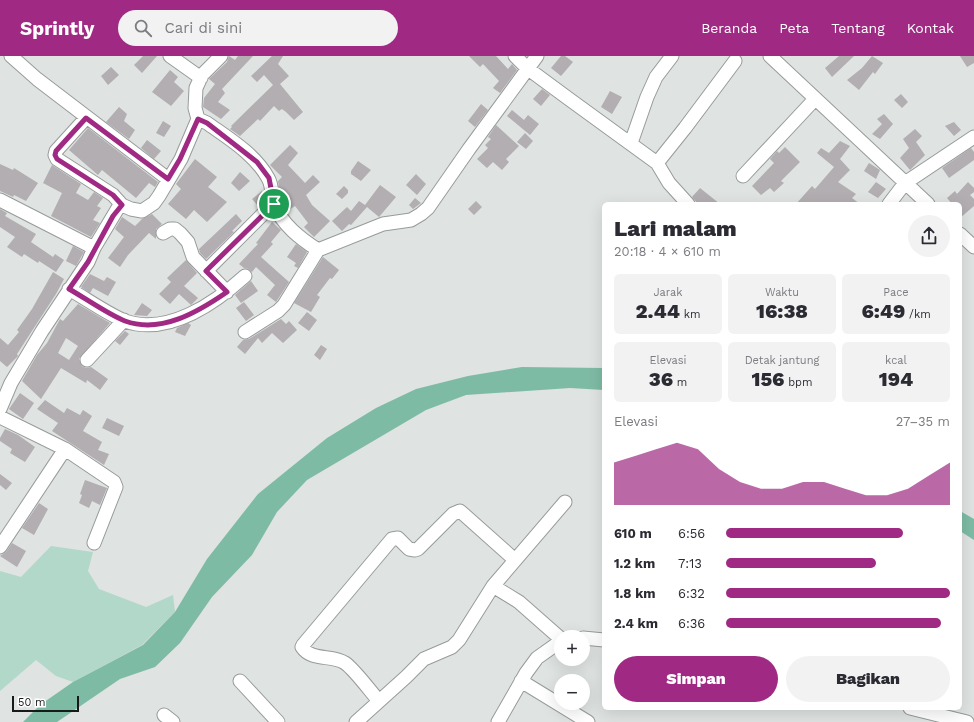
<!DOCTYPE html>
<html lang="id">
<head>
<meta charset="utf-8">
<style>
	:root { --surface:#fff; --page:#f2f2f3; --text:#2b2b33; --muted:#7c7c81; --accent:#9f2983 }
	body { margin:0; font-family:"Work Sans",sans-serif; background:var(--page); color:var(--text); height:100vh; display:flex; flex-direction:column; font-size:15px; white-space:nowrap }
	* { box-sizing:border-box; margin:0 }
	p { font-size:13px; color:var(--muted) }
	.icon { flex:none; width:22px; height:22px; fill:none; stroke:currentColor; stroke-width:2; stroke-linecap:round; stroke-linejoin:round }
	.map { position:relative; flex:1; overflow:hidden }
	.drawer { position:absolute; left:602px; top:146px; width:360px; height:508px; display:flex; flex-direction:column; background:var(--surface); border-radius:6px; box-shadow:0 4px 16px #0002 }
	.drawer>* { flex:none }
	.controls { position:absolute; left:554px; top:574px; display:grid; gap:8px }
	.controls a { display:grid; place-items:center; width:36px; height:36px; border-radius:50%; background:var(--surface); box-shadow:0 4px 16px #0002; font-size:20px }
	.scale { position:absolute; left:12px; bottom:10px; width:67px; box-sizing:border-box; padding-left:4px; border:2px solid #181a19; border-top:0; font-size:11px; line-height:14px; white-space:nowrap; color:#181a19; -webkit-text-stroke:3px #fff; paint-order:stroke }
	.pin { position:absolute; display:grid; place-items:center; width:34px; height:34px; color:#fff; margin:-17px; border:2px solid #fff; border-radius:50%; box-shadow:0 1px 4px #0007 }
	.round { display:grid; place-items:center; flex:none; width:42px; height:42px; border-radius:21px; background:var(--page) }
	.head { display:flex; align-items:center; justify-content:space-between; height:68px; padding:0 12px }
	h1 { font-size:22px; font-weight:800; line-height:30px }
	.figures { display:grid; grid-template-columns:repeat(3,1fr); gap:6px; height:68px; padding:4px 12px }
	.figures div { display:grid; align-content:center; border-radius:6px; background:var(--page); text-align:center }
	.figures b { font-size:20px; font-weight:800 }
	.figures small { font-size:11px; font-weight:400 }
	.figures p { font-size:11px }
	.chart { height:112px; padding:8px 12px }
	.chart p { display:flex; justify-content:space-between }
	.chart svg { width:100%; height:72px; margin-top:4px; fill:var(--accent); opacity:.7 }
	.button { display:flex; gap:8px; margin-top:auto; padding:8px 12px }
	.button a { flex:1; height:46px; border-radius:24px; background:var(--accent); color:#fff; font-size:16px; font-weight:800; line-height:46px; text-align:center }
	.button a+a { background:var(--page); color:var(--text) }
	ul { padding:0 12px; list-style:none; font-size:13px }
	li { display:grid; grid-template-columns:64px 48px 1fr; align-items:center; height:30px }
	li i { height:10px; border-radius:5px; background:var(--accent) }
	header { display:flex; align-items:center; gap:24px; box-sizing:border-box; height:56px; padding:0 20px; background:var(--accent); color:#fff }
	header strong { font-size:19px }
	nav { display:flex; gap:22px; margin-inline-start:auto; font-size:14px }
	.search { width:280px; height:36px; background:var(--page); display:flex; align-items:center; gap:10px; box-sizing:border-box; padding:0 14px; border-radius:22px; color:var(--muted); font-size:15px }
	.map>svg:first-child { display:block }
	.green { fill:#b2d8ca }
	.water { fill:#7ebba5 }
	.building { fill:#b2aeb1; fill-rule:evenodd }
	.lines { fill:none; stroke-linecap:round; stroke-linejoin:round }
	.minor-casing { stroke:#979b9a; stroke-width:15 }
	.minor { stroke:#fff; stroke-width:13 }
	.route-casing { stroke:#fff; stroke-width:8 }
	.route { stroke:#9f2983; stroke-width:5 }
</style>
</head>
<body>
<header>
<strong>Sprintly</strong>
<div class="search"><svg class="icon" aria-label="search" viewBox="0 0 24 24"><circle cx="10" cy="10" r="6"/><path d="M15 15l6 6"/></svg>Cari di sini</div>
<nav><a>Beranda</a><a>Peta</a><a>Tentang</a><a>Kontak</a></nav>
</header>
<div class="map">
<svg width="974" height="666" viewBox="0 0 974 666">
	<rect width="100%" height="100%" fill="#dfe3e1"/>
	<!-- green -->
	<path class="green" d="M 51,490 L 93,496 L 88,515 L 99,533 L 146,551 L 173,539 L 175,556 L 142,589 L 73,626 L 56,620 L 36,604 L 0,635 L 0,515 L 21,521 Z"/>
	<!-- water -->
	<path class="water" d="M 522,311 L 604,312 L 604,334 L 570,332 L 466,339 L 426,354 L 307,424 L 277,456 L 252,499 L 212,541 L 180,587 L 155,611 L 120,623 L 57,666 L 23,666 L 40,649 L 73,626 L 143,589 L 175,556 L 207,503 L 258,438 L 327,382 L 376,352 L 416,333 L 468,320 Z
		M 960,455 L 974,463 L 974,484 L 960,475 Z"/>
	<!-- building -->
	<path class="building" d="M 143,0 L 157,0 L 142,17 L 134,9 Z
		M 229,0 L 235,4 L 238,0 L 253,0 L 222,33 L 225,37 L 218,46 L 230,54 L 221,63 L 203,51 L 204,42 L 215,28 L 209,23 L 227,6 Z
		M 272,0 L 283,0 L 278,8 L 289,20 L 280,28 L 303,56 L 294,64 L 286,56 L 282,53 L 279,55 L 274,50 L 260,65 L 258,63 L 240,80 L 230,73 L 232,71 L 231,70 L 273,29 L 264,19 L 257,26 L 251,20 Z
		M 469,0 L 496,0 L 508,13 L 512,8 L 517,14 L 500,37 L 493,32 L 499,25 L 483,8 L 480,11 Z
		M 561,0 L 565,0 L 573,6 L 561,20 L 551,12 Z
		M 839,0 L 854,0 L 832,21 L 825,12 Z
		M 872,0 L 883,7 L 875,18 L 873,16 L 859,34 L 847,24 L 862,12 Z
		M 960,0 L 974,0 L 974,7 L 967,11 Z
		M 111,11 L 119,19 L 108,29 L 101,20 Z
		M 170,14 L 178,21 L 174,26 L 184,35 L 171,50 L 152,36 Z
		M 542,33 L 550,39 L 541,50 L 533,43 Z
		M 610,35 L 622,41 L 612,58 L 601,51 Z
		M 901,38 L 908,46 L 902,52 L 894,44 Z
		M 481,48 L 488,54 L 475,71 L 468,65 Z
		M 119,51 L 127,58 L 124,65 L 135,74 L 129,83 L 106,66 Z
		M 512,54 L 524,64 L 528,59 L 539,68 L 530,79 L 507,60 Z
		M 884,58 L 893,68 L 880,83 L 872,78 L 882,68 L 877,63 Z
		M 163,65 L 171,70 L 164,81 L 156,77 Z
		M 954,66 L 961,74 L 954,80 L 945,70 Z
		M 496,69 L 519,90 L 506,103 L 509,106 L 502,114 L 493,106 L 487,112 L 477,103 L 488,92 L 485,89 L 491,83 L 488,81 Z
		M 88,72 L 158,126 L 155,131 L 149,127 L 136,142 L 102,114 L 98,119 L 69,94 Z
		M 915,73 L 922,80 L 916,86 L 925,99 L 910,114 L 900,102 L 909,92 L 903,83 Z
		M 525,77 L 533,85 L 526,93 L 517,86 Z
		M 147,84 L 161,95 L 154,103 L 141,92 Z
		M 840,85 L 850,90 L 840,103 L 850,114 L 838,126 L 856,138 L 852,142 L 860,148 L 796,148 L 812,130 L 815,133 L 834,111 L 817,97 L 821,92 L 829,97 Z
		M 290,89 L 298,97 L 288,109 L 305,127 L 313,119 L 320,126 L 306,139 L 312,149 L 330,165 L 314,181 L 304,171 L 308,167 L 295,150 L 287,155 L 285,152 L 281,143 L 278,125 L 282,121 L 270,109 Z
		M 785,91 L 800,106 L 781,125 L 784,127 L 774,136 L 770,132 L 761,139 L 752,130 L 774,107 L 770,103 L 777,95 L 779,97 Z
		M 971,92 L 974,96 L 974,104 L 949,122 L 942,112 Z
		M 195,103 L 217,121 L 208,131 L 227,146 L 207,166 L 194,154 L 186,163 L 168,148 L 181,133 L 176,128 Z
		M 358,105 L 371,114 L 361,125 L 351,118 L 351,115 Z
		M 869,107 L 880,114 L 876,123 L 864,115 Z
		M 0,108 L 13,114 L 14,112 L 38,127 L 26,145 L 14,139 L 13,141 L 0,135 Z
		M 52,109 L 81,128 L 76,137 L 88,144 L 94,136 L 103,142 L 97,150 L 101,152 L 93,164 L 100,167 L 91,181 L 51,160 L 62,137 L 43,127 Z
		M 240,116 L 250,125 L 239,135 L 231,127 Z
		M 416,118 L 426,128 L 417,139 L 406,129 Z
		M 876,126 L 886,133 L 878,142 L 868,136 Z
		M 968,126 L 974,132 L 974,136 L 970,139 L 974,143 L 974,150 L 960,162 L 960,148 L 952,148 L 947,142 L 955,135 L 957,138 Z
		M 380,129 L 396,141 L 379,161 L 367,151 L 351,169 L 349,168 L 342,175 L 332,165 L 347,151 L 351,155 L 359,145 L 365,149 Z
		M 344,130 L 348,134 L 348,137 L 342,143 L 336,138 Z
		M 700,132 L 720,148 L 698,148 L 692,141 Z
		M 262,135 L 265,145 L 259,151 L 252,143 Z
		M 415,142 L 421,147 L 413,153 L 409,149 Z
		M 476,145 L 482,151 L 474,159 L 468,153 Z
		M 0,153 L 7,157 L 5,160 L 36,178 L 31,186 L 53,201 L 55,198 L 64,204 L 56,216 L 39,205 L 38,207 L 24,198 L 22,201 L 7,191 L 15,181 L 0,171 Z
		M 152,158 L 162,168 L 156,173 L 156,183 L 149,177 L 128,199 L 120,211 L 108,202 L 124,181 L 115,173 L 122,161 L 135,170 L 142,163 Z
		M 236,158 L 242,165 L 232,175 L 234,176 L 206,203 L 200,197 L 199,193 Z
		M 272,166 L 281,174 L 271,186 L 273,188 L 261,201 L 289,226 L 276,246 L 267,239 L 275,229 L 256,211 L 252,216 L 248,213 L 244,212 L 239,208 L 258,188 L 256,187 Z
		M 296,188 L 307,196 L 298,212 L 294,210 L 296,207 L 287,201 Z
		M 73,190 L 84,196 L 76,210 L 66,205 Z
		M 323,201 L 339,214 L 332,223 L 330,222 L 317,239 L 320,241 L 311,256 L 294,247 Z
		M 186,204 L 197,217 L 184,230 L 198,242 L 191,249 L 179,238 L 170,248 L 159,238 L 171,226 L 167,222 Z
		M 53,216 L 64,223 L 56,238 L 17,298 L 18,300 L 7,311 L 0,305 L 0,282 L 8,289 L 19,276 L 17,274 L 32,253 Z
		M 90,218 L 104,225 L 107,221 L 116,226 L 108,240 L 93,232 L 90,237 L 81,231 Z
		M 251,225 L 258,235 L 241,247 L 235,239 Z
		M 244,246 L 254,259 L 246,265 L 236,252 Z
		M 142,247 L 152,254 L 147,260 L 134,259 Z
		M 78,248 L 110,267 L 79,303 L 82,310 L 86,312 L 91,311 L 108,323 L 100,334 L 87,324 L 86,327 L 61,312 L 41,343 L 22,325 L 37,299 L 47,287 L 60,263 L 63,265 ZM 66,282 L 78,290 L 69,304 L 58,297 Z
		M 307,256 L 317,264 L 309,275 L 298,267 Z
		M 281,263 L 286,268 L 289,265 L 297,274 L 283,287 L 272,277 L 262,287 L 258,282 L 245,298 L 237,291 L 243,284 L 249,283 Z
		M 188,267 L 191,269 L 185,280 L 175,276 L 177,272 Z
		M 125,275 L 129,278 L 120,289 L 115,285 Z
		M 321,289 L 327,293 L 320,304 L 314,299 Z
		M 20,337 L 34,347 L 23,363 L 9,353 Z
		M 45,344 L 64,357 L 67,352 L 80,359 L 83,354 L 92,360 L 83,375 L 102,386 L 98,394 L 109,398 L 104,409 L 52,375 L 58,367 L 37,353 Z
		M 107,362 L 124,370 L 119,380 L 102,372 Z
		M 5,373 L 18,379 L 35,391 L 25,406 L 10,397 L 12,393 L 0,385 L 0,382 Z
		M 0,418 L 12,427 L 6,434 L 0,429 Z
		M 85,424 L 107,432 L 100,449 L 92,445 L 89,452 L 79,447 L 82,439 L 80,438 Z
		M 39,447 L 48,453 L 34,479 L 22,472 Z
		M 12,487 L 26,495 L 17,511 L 0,500 L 6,496 Z"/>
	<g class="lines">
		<!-- minor casing -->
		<g class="minor-casing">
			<path id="minor" d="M 11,0 L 37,23 L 168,123
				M 170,0 L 201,22
				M 515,0 L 527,12 L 569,43 L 657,107 L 669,127 L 688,148
				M 770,0 L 928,148
				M 86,62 L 56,95 L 55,99 L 57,103 L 113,139 L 122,149
				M 198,63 L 207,67 C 228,82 255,98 268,122 C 273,130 271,140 274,148 C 282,169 301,183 318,194
				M 631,87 L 647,41 L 656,21 L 672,0
				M 657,107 L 685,72 L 735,5
				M 743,120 L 815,43
				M 0,144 L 94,192
				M 889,148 L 905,127 L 974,81
				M 163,177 L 170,173 L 175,173 L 180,177 L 188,186 L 193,201 L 227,236
				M 960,178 L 974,191
				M 206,215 L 274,147
				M 69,233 C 85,242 109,259 125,265 C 168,280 215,247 245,220
				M 245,276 L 278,255 L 284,249 L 318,194 L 383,168 L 411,164 L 421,158 L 428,152 L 469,93 L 537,0
				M 87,304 L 124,264
				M 0,353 L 11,327 L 42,275 L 88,206 L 94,192 L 118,152 L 122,149 L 131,153 L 142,155 L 154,147 L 159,140 L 181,103 L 198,63 L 195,52 L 196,32 L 202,19 L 221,0
				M 0,361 L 65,393 L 114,426 L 116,431 L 94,487
				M 0,491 L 65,393
				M 493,530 L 519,546 L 561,583
				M 583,582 L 604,584
				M 240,625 L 278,666
				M 521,625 L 588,666
				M 379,645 C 370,635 355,614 345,607 C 332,598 312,606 302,591 L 303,589 L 392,483 L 398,482 L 409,493 L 415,494 L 418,493 L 453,458 L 460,455 L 515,504
				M 910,652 L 967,666
				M 164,659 L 173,666
				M 356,666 L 406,621 L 424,603 L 452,591 L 459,584 L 493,530 L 565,446
				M 498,666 L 526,617 L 537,602 L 561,585"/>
		</g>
		<!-- minor -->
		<use href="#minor" class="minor"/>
	</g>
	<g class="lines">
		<!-- route casing -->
		<g class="route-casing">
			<path id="route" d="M 86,62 L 168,123 L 180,103 L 198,63 L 207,67 L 257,106 L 269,122 L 274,148 L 206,215 L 227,236 C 198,256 161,278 125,265 C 109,259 85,242 69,233 L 88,206 L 113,160 L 122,149 L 113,139 L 57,103 L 55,99 L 56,95 Z"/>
		</g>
		<!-- route -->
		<use href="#route" class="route"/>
	</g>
</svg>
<div class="controls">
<a>+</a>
<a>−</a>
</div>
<div class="scale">50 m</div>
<div class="pin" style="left:274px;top:148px;background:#1e9e55"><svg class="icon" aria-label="arrive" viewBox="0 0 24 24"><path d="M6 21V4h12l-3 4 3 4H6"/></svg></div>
<section class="drawer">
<div class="head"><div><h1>Lari malam</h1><p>20:18 · 4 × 610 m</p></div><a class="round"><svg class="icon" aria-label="share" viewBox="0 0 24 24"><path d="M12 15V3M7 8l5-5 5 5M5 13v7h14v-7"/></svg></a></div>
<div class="figures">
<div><p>Jarak</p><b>2.44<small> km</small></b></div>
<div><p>Waktu</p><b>16:38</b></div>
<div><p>Pace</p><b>6:49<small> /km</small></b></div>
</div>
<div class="figures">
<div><p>Elevasi</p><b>36<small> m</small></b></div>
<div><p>Detak jantung</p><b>156<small> bpm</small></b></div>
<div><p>kcal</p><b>194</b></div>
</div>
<div class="chart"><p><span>Elevasi</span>27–35 m</p>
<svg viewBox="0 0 160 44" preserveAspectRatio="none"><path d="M0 44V18L10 14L20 10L30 6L40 10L50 22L60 30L70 34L80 34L90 30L100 30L110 34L120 38L130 38L140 34L150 26L160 18V44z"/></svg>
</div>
<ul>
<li><b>610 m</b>6:56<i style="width:79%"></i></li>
<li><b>1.2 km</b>7:13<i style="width:67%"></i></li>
<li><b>1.8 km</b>6:32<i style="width:100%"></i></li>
<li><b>2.4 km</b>6:36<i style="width:96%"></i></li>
</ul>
<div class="button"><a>Simpan</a><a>Bagikan</a></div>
</section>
</div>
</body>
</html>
